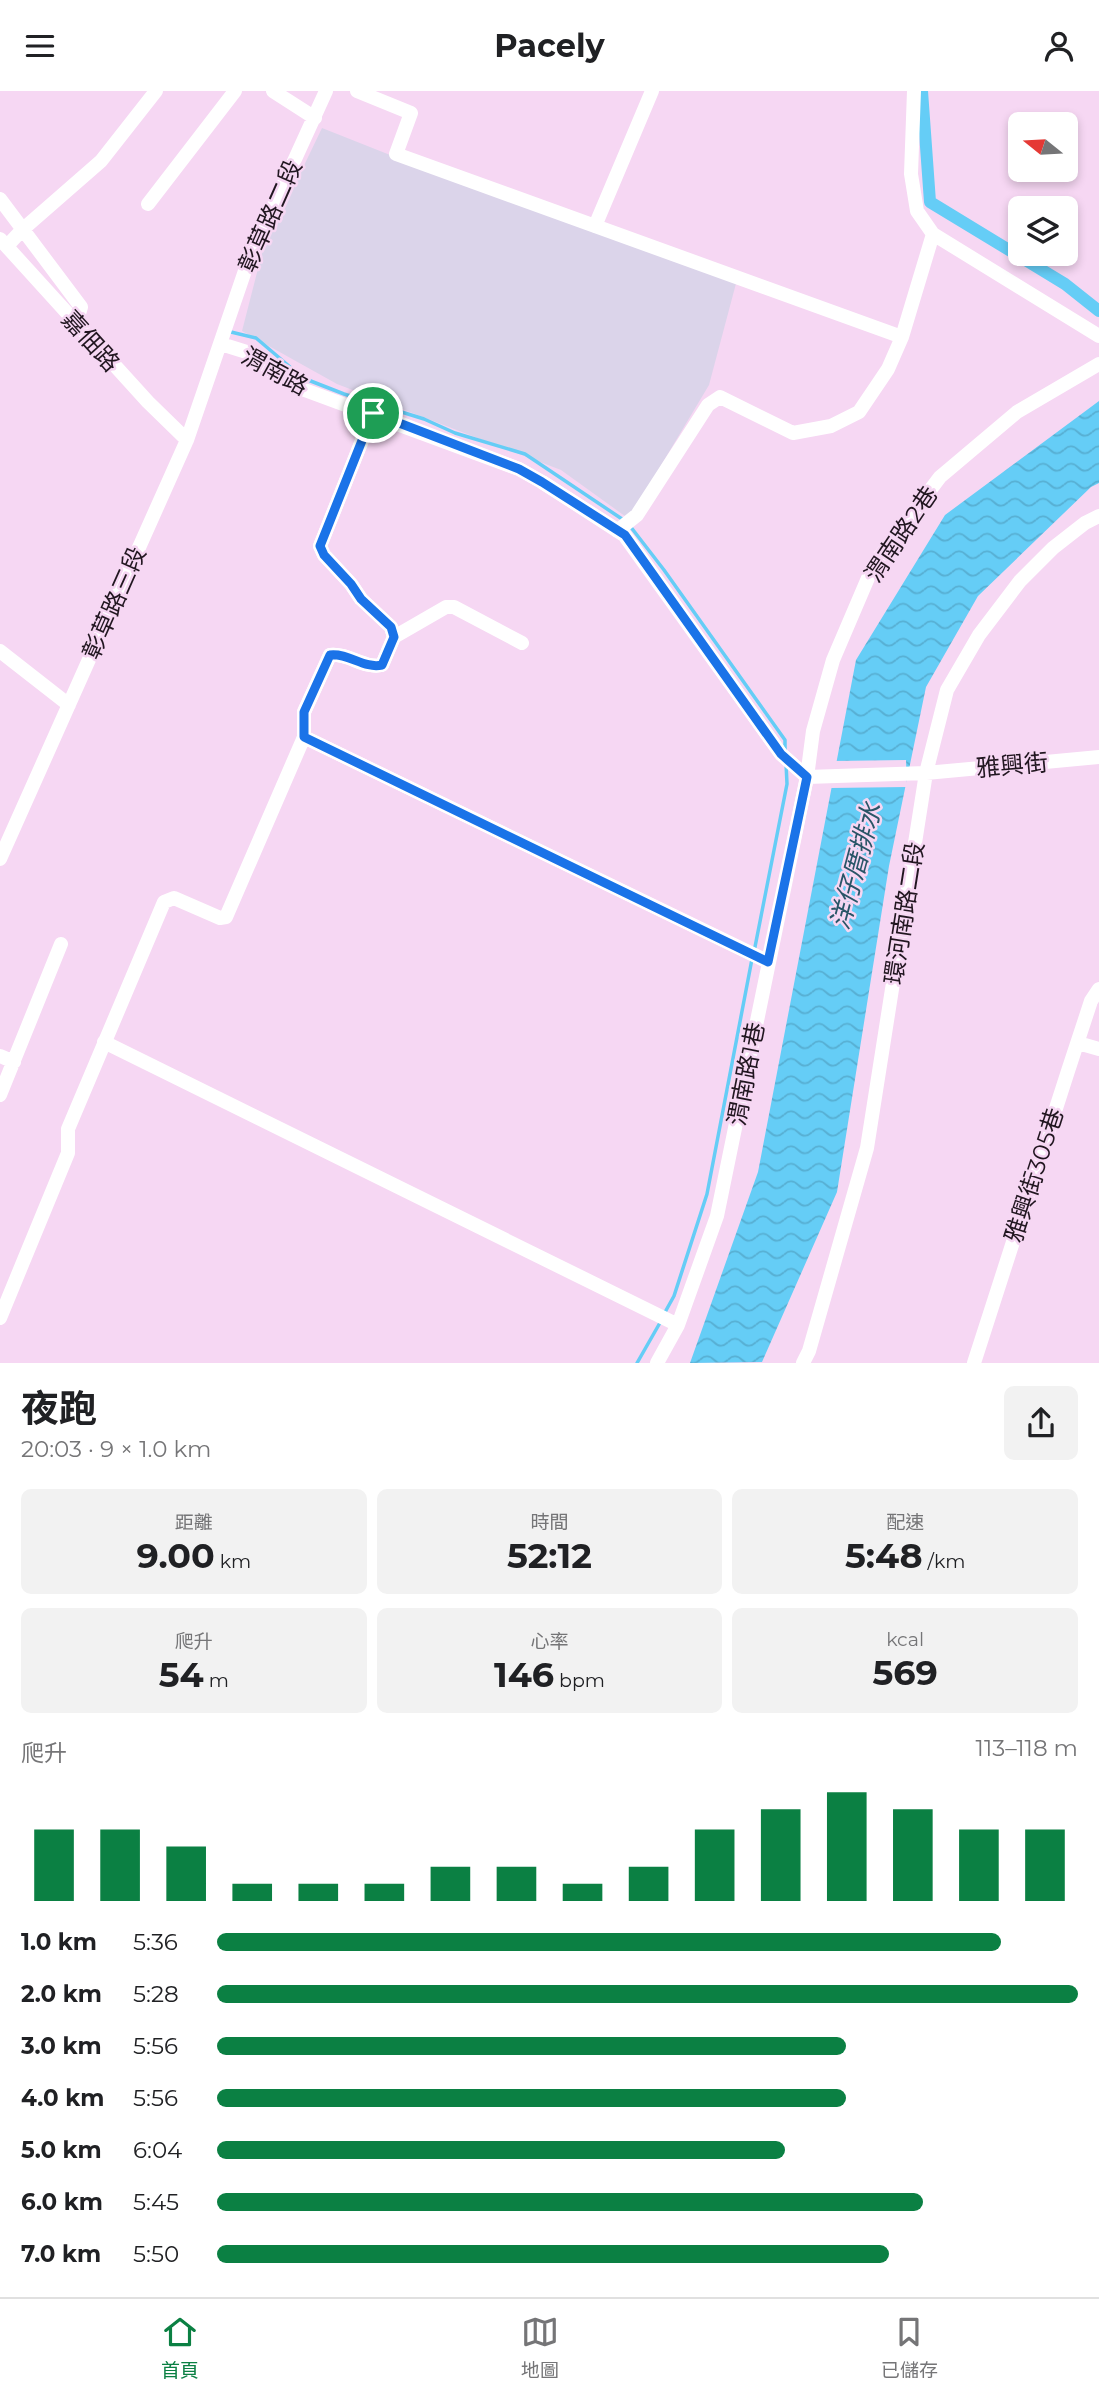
<!DOCTYPE html>
<html lang="zh-TW">
<head>
<meta charset="utf-8">
<style>
	:root { --surface:#fff; --page:#f2f2f2; --text:#202124; --muted:#757577; --line:#e0e0e0; --accent:#0b8043 }
	body { margin:0; font-family:Montserrat,"Noto Sans TC",sans-serif; background:var(--page); color:var(--text); height:100vh; display:flex; flex-direction:column; font-size:26px; white-space:nowrap }
	* { box-sizing:border-box; margin:0 }
	p { font-size:23px; color:var(--muted) }
	.icon { flex:none; width:38px; height:38px; fill:none; stroke:currentColor; stroke-width:2; stroke-linecap:round; stroke-linejoin:round }
	.map { position:relative; height:1272px; overflow:hidden }
	.drawer { display:flex; flex-direction:column; background:var(--surface); flex:1 }
	.drawer>* { flex:none }
	.needle { width:46px; rotate:288deg }
	.buttons { position:absolute; left:1008px; top:21px; display:grid; gap:14px }
	.buttons a { display:grid; place-items:center; width:70px; height:70px; border-radius:10px; background:var(--surface); box-shadow:0 4px 10px #0003; font-size:35px }
	.pin { position:absolute; display:grid; place-items:center; width:60px; height:60px; color:#fff; margin:-30px; border:4px solid #fff; border-radius:50%; box-shadow:0 2px 7px #0007 }
	.round { display:grid; place-items:center; flex:none; width:74px; height:74px; border-radius:10px; background:var(--page) }
	.headline { display:flex; align-items:center; justify-content:space-between; height:119px; padding:0 21px }
	h1 { font-size:38px; font-weight:700; line-height:52px }
	.figures { display:grid; grid-template-columns:repeat(3,1fr); gap:10px; height:119px; padding:7px 21px }
	.figures div { display:grid; align-content:center; border-radius:10px; background:var(--page); text-align:center }
	.figures b { font-size:35px; font-weight:700 }
	.figures small { font-size:19px; font-weight:400 }
	.figures p { font-size:19px }
	.chart { height:196px; padding:14px 21px }
	.chart p { display:flex; justify-content:space-between }
	.chart svg { width:100%; height:126px; margin-top:7px; stroke:var(--accent); stroke-width:6 }
	ul { padding:0 21px; list-style:none; font-size:23px }
	li { display:grid; grid-template-columns:112px 84px 1fr; align-items:center; height:52px }
	li i { height:18px; border-radius:9px; background:var(--accent) }
	header { display:flex; justify-content:space-between; align-items:center; height:91px; padding:0 21px; background:var(--surface); font-size:32px; font-weight:700 }
	.tabs { display:flex; justify-content:space-around; align-items:center; height:98px; border-top:2px solid var(--line); background:var(--surface); font-size:19px; color:var(--muted) }
	.tabs a { display:grid; justify-items:center; gap:4px }
	.tabs .selected { color:var(--accent) }
	.map>svg:first-child { display:block }
	.industrial { fill:#dbd4ea }
	.water { fill:url(#water-waves) }
	.pier { fill:#f6d7f3 }
	.lines { fill:none; stroke-linecap:round; stroke-linejoin:round }
	.stream { stroke:#65cdf6; stroke-width:3.5 }
	.canal { stroke:#65cdf6; stroke-width:12 }
	.minor { stroke:#fff; stroke-width:14 }
	.route-casing { stroke:#fff; stroke-width:14 }
	.route { stroke:#1a73e8; stroke-width:9 }
	.labels { text-anchor:middle; dominant-baseline:central; stroke-width:5; stroke-linejoin:round; paint-order:stroke }
	.street-label { font-size:24px; fill:#211620; stroke:#f6d7f3 }
	.water-label { font-size:26px; font-style:italic; fill:#295567; stroke:#f6d7f3 }
</style>
</head>
<body>
<header><svg class="icon" aria-label="menu" viewBox="0 0 24 24"><path d="M4 6h16M4 12h16M4 18h16"/></svg>Pacely<svg class="icon" aria-label="person" viewBox="0 0 24 24"><circle cx="12" cy="8" r="4"/><path d="M4 21q1-7 8-7t8 7"/></svg></header>
<div class="map">
<svg width="1099" height="1272" viewBox="0 0 1099 1272">
	<defs>
		<pattern id="water-waves" width="16" height="10" patternUnits="userSpaceOnUse" patternTransform="scale(1.75)"><rect width="16" height="10" fill="#65cdf6"/><path d="M0 5q4-4 8 0t8 0" fill="none" stroke="#57afd3"/></pattern>
	</defs>
	<rect width="100%" height="100%" fill="#f6d7f3"/>
	<!-- industrial -->
	<path class="industrial" d="M 322,37 L 433,81 L 738,185 L 709,294 L 629,428 L 561,379 L 337,293 L 242,240 L 262,162 Z"/>
	<!-- water -->
	<path class="water" d="M 1099,310 L 1099,392 L 1091,396 L 978,505 L 926,596 L 889,775 L 837,1101 L 762,1271 L 690,1272 L 758,1081 L 856,569 L 945,424 Z"/>
	<!-- pier -->
	<path class="pier" d="M 906,669 L 907,696 L 831,697 L 833,670 Z"/>
	<g class="lines">
		<!-- stream -->
		<path class="stream" d="M 231,241 L 256,247 L 303,287 L 344,303 L 424,328 L 455,342 L 525,363 L 625,430
			M 630,435 L 664,479 L 785,649 L 785,661
			M 754,861 L 787,693 L 786,672
			M 664,1223 L 674,1205 L 707,1103 L 752,868
			M 637,1272 L 661,1230"/>
		<!-- canal -->
		<path class="canal" d="M 922,0 L 930,111 L 1065,193 L 1099,220"/>
		<!-- minor -->
		<path class="minor" d="M 273,0 L 315,27
			M 357,0 L 411,22 L 396,63 L 902,246 L 933,143 L 1099,245
			M 914,0 L 911,83 L 917,120 L 933,143
			M 0,108 L 81,216 L 76,233
			M 148,113 L 235,0
			M 595,135 L 652,0
			M 0,148 L 148,311 L 187,349
			M 7,155 L 22,139 L 101,70 L 156,0
			M 221,253 L 253,263 L 274,282 L 302,298 L 519,378 L 542,391 L 624,444 L 781,663 L 807,686
			M 617,440 L 637,424 L 708,314 L 720,306 L 793,342 L 831,335 L 859,321 L 888,278 L 902,246
			M 394,546 L 446,516 L 454,516 L 522,552
			M 0,560 L 69,614
			M 304,646 L 769,871
			M 807,686 L 926,682 L 1099,666
			M 0,768 L 187,349 L 248,171 L 326,0
			M 104,951 L 678,1234
			M 1078,952 L 1099,958
			M 0,965 L 14,971
			M 0,1004 L 61,853
			M 0,1227 L 68,1062 L 68,1038 L 164,811 L 174,807 L 220,827 L 226,826 L 304,646 L 304,621 L 330,564 C 349,562 364,578 382,574 L 394,546 L 391,536 L 361,508 L 351,493 L 324,464 L 320,455 L 373,322
			M 657,1272 L 678,1234 L 717,1125 L 807,686 L 813,640 L 833,569 L 874,473 L 940,386 L 1017,321 L 1099,273
			M 803,1272 L 809,1260 L 867,1057 L 926,682 L 947,599 L 979,544 L 1020,490 L 1053,457 L 1085,432 L 1099,425
			M 974,1272 L 1068,980 L 1091,910 L 1099,898"/>
	</g>
	<g class="lines">
		<!-- route casing -->
		<g class="route-casing">
			<path id="route" d="M 373,322 L 519,378 L 542,391 L 625,444 L 781,663 L 807,686 L 768,871 L 304,646 L 304,621 L 330,564 C 349,562 364,578 382,574 L 394,546 L 391,536 L 361,508 L 351,493 L 324,464 L 320,455 Z"/>
		</g>
		<!-- route -->
		<use href="#route" class="route"/>
	</g>
	<g class="labels">
		<!-- street labels -->
		<g class="street-label">
			<text transform="translate(270 125) rotate(-66)">彰草路二段</text>
			<text transform="translate(91 250) rotate(48)">嘉佃路</text>
			<text transform="translate(275 280) rotate(29)">渭南路</text>
			<text transform="translate(901 443) rotate(-56)">渭南路2巷</text>
			<text transform="translate(114 512) rotate(-66)">彰草路三段</text>
			<text transform="translate(1012 674) rotate(-5)">雅興街</text>
			<text transform="translate(904 822) rotate(-81)">環河南路二段</text>
			<text transform="translate(746 983) rotate(-79)">渭南路1巷</text>
			<text transform="translate(1034 1084) rotate(-72)">雅興街305巷</text>
		</g>
		<!-- water labels -->
		<g class="water-label">
			<text transform="translate(856 775) rotate(-75)">洋仔厝排水</text>
		</g>
	</g>
</svg>
<div class="buttons">
<a><svg class="needle" viewBox="-14 -14 28 28"><path d="M0-13l5 13h-10z" fill="#e53935"/><path d="M0 13l5-13h-10z" fill="#757577"/></svg></a>
<a><svg class="icon" aria-label="layers" viewBox="0 0 24 24"><path d="M12 4l9 5-9 5-9-5zM3 14l9 5 9-5"/></svg></a>
</div>
<div class="pin" style="left:373px;top:322px;background:#1e9e55"><svg class="icon" aria-label="arrive" viewBox="0 0 24 24"><path d="M6 21V4h12l-3 4 3 4H6"/></svg></div>
</div>
<section class="drawer">
<div class="headline"><div><h1>夜跑</h1><p>20:03 · 9 × 1.0 km</p></div><a class="round"><svg class="icon" aria-label="share" viewBox="0 0 24 24"><path d="M12 15V3M7 8l5-5 5 5M5 13v7h14v-7"/></svg></a></div>
<div class="figures">
<div><p>距離</p><b>9.00<small> km</small></b></div>
<div><p>時間</p><b>52:12</b></div>
<div><p>配速</p><b>5:48<small> /km</small></b></div>
</div>
<div class="figures">
<div><p>爬升</p><b>54<small> m</small></b></div>
<div><p>心率</p><b>146<small> bpm</small></b></div>
<div><p>kcal</p><b>569</b></div>
</div>
<div class="chart"><p><span>爬升</span>113–118 m</p>
<svg viewBox="0 0 160 44" preserveAspectRatio="none"><path d="M5 44V19M15 44V19M25 44V25M35 44V38M45 44V38M55 44V38M65 44V32M75 44V32M85 44V38M95 44V32M105 44V19M115 44V12M125 44V6M135 44V12M145 44V19M155 44V19"/></svg>
</div>
<ul>
<li><b>1.0 km</b>5:36<i style="width:91%"></i></li>
<li><b>2.0 km</b>5:28<i style="width:100%"></i></li>
<li><b>3.0 km</b>5:56<i style="width:73%"></i></li>
<li><b>4.0 km</b>5:56<i style="width:73%"></i></li>
<li><b>5.0 km</b>6:04<i style="width:66%"></i></li>
<li><b>6.0 km</b>5:45<i style="width:82%"></i></li>
<li><b>7.0 km</b>5:50<i style="width:78%"></i></li>
</ul>
</section>
<nav class="tabs">
<a class="selected"><svg class="icon" aria-label="home" viewBox="0 0 24 24"><path d="M3 11l9-7 9 7M6 9v11h12V9"/></svg>首頁</a>
<a><svg class="icon" aria-label="map" viewBox="0 0 24 24"><path d="M3 6l6-2 6 2 6-2v14l-6 2-6-2-6 2zM9 4v14M15 6v14"/></svg>地圖</a>
<a><svg class="icon" aria-label="saved" viewBox="0 0 24 24"><path d="M7 4h10v16l-5-4-5 4z"/></svg>已儲存</a>
</nav>
</body>
</html>
